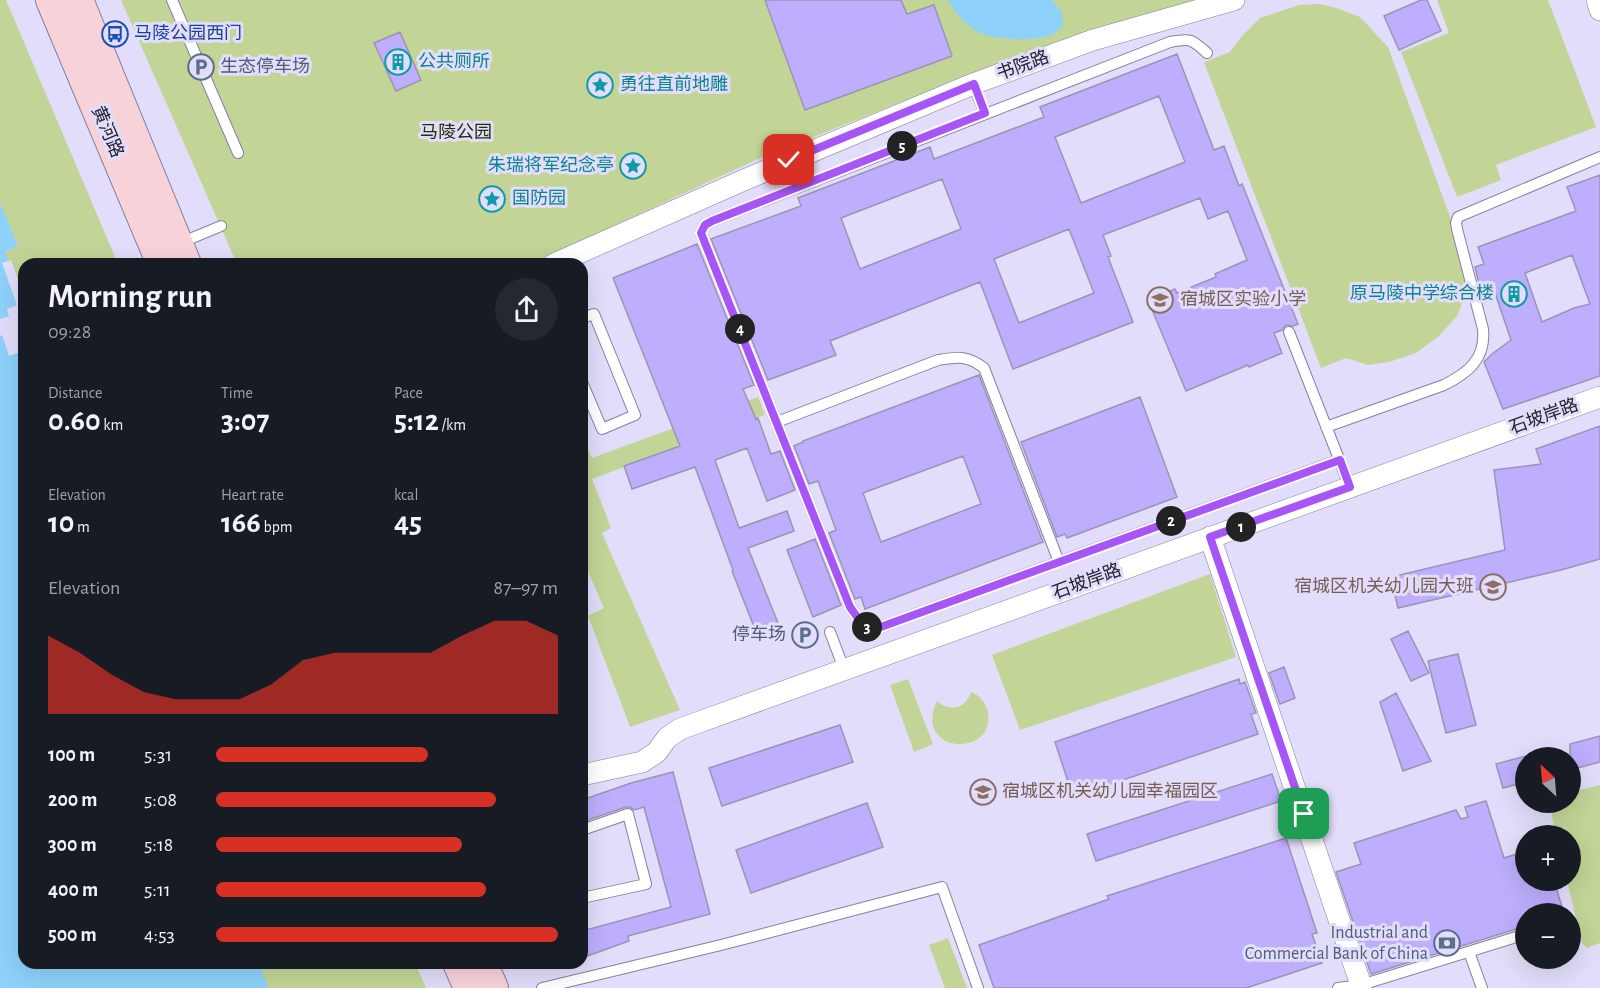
<!DOCTYPE html>
<html lang="en">
<head>
<meta charset="utf-8">
<style>
	:root { --surface:#171b24; --page:#242831; --text:#f1f3f6; --muted:#9ea1a6; --accent:#d93025 }
	body { margin:0; font-family:"Alegreya Sans","Noto Sans SC",sans-serif; background:var(--page); color:var(--text); height:100vh; display:flex; flex-direction:column; font-size:22px; white-space:nowrap }
	* { box-sizing:border-box; margin:0 }
	p { font-size:20px; color:var(--muted) }
	.icon { flex:none; width:33px; height:33px; fill:none; stroke:currentColor; stroke-width:2; stroke-linecap:round; stroke-linejoin:round }
	.map { position:relative; flex:1; overflow:hidden }
	.drawer { position:absolute; left:18px; top:258px; width:570px; height:711px; display:flex; flex-direction:column; background:var(--surface); border-radius:18px; box-shadow:0 6px 24px #0002 }
	.drawer>* { flex:none }
	.needle { width:39px; rotate:334deg }
	.controls { position:absolute; left:1515px; top:747px; display:grid; gap:12px }
	.controls a { display:grid; place-items:center; width:66px; height:66px; border-radius:50%; background:var(--surface); box-shadow:0 6px 24px #0002; font-size:30px }
	.pin { position:absolute; display:grid; place-items:center; width:51px; height:51px; color:#fff; margin:-26px; border-radius:12px; box-shadow:0 3px 9px #0006 }
	.km { position:absolute; width:30px; height:30px; margin:-15px; border-radius:50%; background:#222; color:#fff; font-size:16px; line-height:30px; text-align:center }
	.round { display:grid; place-items:center; flex:none; width:63px; height:63px; border-radius:32px; background:var(--page) }
	.overview { display:flex; align-items:center; justify-content:space-between; height:102px; padding:0 30px }
	h1 { font-size:33px; font-weight:600; line-height:45px }
	.metrics { display:grid; grid-template-columns:repeat(3,1fr); gap:9px; height:102px; padding:6px 30px }
	.metrics div { display:grid; align-content:center }
	.metrics b { font-size:30px; font-weight:600 }
	.metrics small { font-size:16px; font-weight:400 }
	.metrics p { font-size:16px }
	.chart { height:168px; padding:12px 30px }
	.chart p { display:flex; justify-content:space-between }
	.chart svg { width:100%; height:108px; margin-top:6px; fill:var(--accent); opacity:.7 }
	ul { padding:0 30px; list-style:none; font-size:20px }
	li { display:grid; grid-template-columns:96px 72px 1fr; align-items:center; height:45px }
	li i { height:15px; border-radius:8px; background:var(--accent) }
	.map>svg:first-child { display:block }
	.green { fill:#c2d597 }
	.water { fill:#8ed1fb }
	.pier { fill:#e2ddfa }
	.building { fill:#beaefd; stroke:#9a94b5; stroke-width:1.5; fill-rule:evenodd }
	.lines { fill:none; stroke-linecap:round; stroke-linejoin:round }
	.lane-casing { stroke:#857fa0; stroke-width:12 }
	.street-casing { stroke:#857fa0; stroke-width:22 }
	.secondary-casing { stroke:#857fa0; stroke-width:32 }
	.lane { stroke:#fff; stroke-width:10 }
	.street { stroke:#fff; stroke-width:21 }
	.secondary { stroke:#f8d2d9; stroke-width:30 }
	.route-casing { stroke:#fff; stroke-width:12 }
	.route { stroke:#a855f7; stroke-width:8 }
	.labels { text-anchor:middle; dominant-baseline:central; stroke-width:6; stroke-linejoin:round; paint-order:stroke }
	.transit-label { font-size:18px; fill:#164399; stroke:#e2ddfa; text-anchor:start }
	.culture-label { font-size:18px; fill:#0d838f; stroke:#e2ddfa; text-anchor:start }
	.street-label { font-size:18px; fill:#24222f; stroke:#e2ddfa }
	.service-label { font-size:18px; fill:#4e5e75; stroke:#e2ddfa; text-anchor:end }
	.park-label { font-size:18px; fill:#252e0a; stroke:#e2ddfa }
	.education-label { font-size:18px; fill:#785e54; stroke:#e2ddfa; text-anchor:start }
</style>
</head>
<body>
<div class="map">
<svg width="1600" height="988" viewBox="0 0 1600 988">
	<rect width="100%" height="100%" fill="#e2ddfa"/>
	<!-- green -->
	<path class="green" d="M 0,0 L 6,0 L 118,264 L 24,264 L 24,963 L 415,963 L 426,988 L 0,988 Z
		M 121,0 L 1202,0 L 964,77 L 758,159 L 531,264 L 237,264 Z
		M 1437,0 L 1548,0 L 1596,127 L 1496,165 L 1501,180 L 1457,197 L 1401,52 L 1449,33 Z
		M 1320,4 L 1336,8 L 1360,17 L 1388,47 L 1468,266 L 1469,287 L 1457,316 L 1439,336 L 1416,353 L 1389,362 L 1368,365 L 1346,358 L 1321,368 L 1204,62 L 1230,52 L 1241,37 L 1260,18 L 1299,5 Z
		M 758,397 L 765,415 L 592,479 L 611,528 L 602,533 L 680,710 L 630,727 L 588,616 L 604,608 L 582,558 L 582,436 L 592,458 Z
		M 1210,574 L 1236,657 L 1020,730 L 992,655 Z
		M 908,679 L 933,744 L 914,752 L 890,685 Z
		M 971,692 C 980,695 986,703 988,713 C 995,759 912,753 937,701 C 951,713 966,708 971,692 Z
		M 1600,785 L 1600,943 L 1587,948 L 1582,943 L 1567,881 L 1570,880 L 1570,836 L 1556,835 L 1549,803 L 1570,802 L 1571,792 Z
		M 948,938 L 967,988 L 945,988 L 929,945 Z"/>
	<!-- water -->
	<path class="water" d="M 948,0 L 1052,0 L 1062,13 L 1063,25 C 1060,28 1057,32 1053,34 C 1037,42 996,40 980,33 C 966,26 956,13 948,0 Z
		M 0,203 L 18,246 L 5,252 L 24,305 L 24,963 L 259,963 L 268,988 L 0,988 Z"/>
	<!-- pier -->
	<path class="pier" d="M 11,260 L 24,296 L 24,351 L 9,356 L 2,335 L 0,336 L 0,319 L 9,316 L 7,309 L 17,305 L 2,263 Z"/>
	<!-- building -->
	<path class="building" d="M 765,0 L 901,0 L 907,14 L 934,5 L 952,56 L 805,110 Z
		M 1421,0 L 1427,0 L 1441,31 L 1399,50 L 1384,16 Z
		M 400,32 L 421,80 L 396,91 L 374,43 Z
		M 1177,54 L 1214,150 L 1224,146 L 1239,186 L 1242,184 L 1298,324 L 1293,326 L 1286,325 L 1282,330 L 1274,333 L 1282,353 L 1249,367 L 1248,365 L 1186,391 L 1148,300 L 1175,289 L 1177,293 L 1216,277 L 1215,274 L 1247,260 L 1228,211 L 1208,219 L 1200,198 L 1103,235 L 1111,256 L 1108,257 L 1133,322 L 1013,369 L 980,282 L 830,341 L 836,355 L 768,380 L 711,239 L 801,206 L 798,198 L 930,147 L 934,159 L 1044,117 L 1040,107 ZM 1159,96 L 1185,162 L 1081,203 L 1055,137 ZM 942,179 L 961,229 L 860,269 L 841,218 ZM 1069,229 L 1094,293 L 1019,323 L 994,259 Z
		M 1600,175 L 1600,376 L 1503,409 L 1484,362 L 1492,354 L 1511,340 L 1493,287 L 1481,291 L 1480,288 L 1475,267 L 1484,264 L 1478,247 L 1576,211 L 1567,187 ZM 1572,255 L 1590,304 L 1574,308 L 1542,322 L 1525,273 Z
		M 697,244 L 754,385 L 743,389 L 756,419 L 758,418 L 771,454 L 780,451 L 795,490 L 767,501 L 747,448 L 715,460 L 739,528 L 787,511 L 794,531 L 748,548 L 780,628 L 758,637 L 732,571 L 733,570 L 695,467 L 632,489 L 624,466 L 680,446 L 613,278 Z
		M 979,375 L 1043,542 L 865,609 L 861,597 L 855,599 L 829,533 L 836,530 L 818,481 L 809,484 L 794,446 L 803,442 L 803,441 ZM 963,456 L 981,504 L 881,542 L 863,493 Z
		M 1140,397 L 1177,497 L 1067,538 L 1065,534 L 1057,537 L 1021,442 Z
		M 1600,426 L 1600,559 L 1561,570 L 1398,608 L 1391,577 L 1505,550 L 1494,470 L 1541,464 L 1536,449 Z
		M 815,539 L 841,605 L 813,617 L 787,550 Z
		M 1408,631 L 1429,673 L 1411,681 L 1391,639 Z
		M 1458,654 L 1476,725 L 1446,733 L 1428,661 Z
		M 1284,667 L 1295,698 L 1280,704 L 1269,673 Z
		M 1239,679 L 1240,684 L 1245,682 L 1256,713 L 1251,714 L 1258,734 L 1073,797 L 1055,742 Z
		M 1396,693 L 1431,761 L 1403,771 L 1380,702 Z
		M 840,725 L 853,762 L 722,806 L 709,768 Z
		M 1600,736 L 1600,762 L 1570,770 L 1570,744 Z
		M 1526,756 L 1526,782 L 1503,788 L 1496,764 Z
		M 673,772 L 710,914 L 628,936 L 629,941 L 582,958 L 582,931 L 671,907 L 644,807 L 634,810 L 630,807 L 626,807 L 582,822 L 582,800 L 631,783 Z
		M 1272,774 L 1281,801 L 1096,861 L 1087,834 Z
		M 1486,801 L 1504,858 L 1526,851 L 1526,880 L 1554,880 L 1564,914 L 1526,914 L 1526,926 L 1371,974 L 1336,872 L 1361,864 L 1354,843 L 1456,810 L 1461,819 L 1468,817 L 1465,807 Z
		M 867,803 L 883,847 L 751,893 L 736,850 Z
		M 1286,838 L 1317,933 L 1312,934 L 1322,963 L 1246,988 L 994,988 L 979,945 L 1109,899 L 1107,896 Z"/>
	<g class="lines">
		<!-- lane casing -->
		<g class="lane-casing">
			<path id="lane" d="M 172,0 L 238,153
				M 1207,53 C 1192,39 1190,38 1170,42 L 712,221 L 705,225 L 701,233 L 850,607 C 859,619 862,628 878,628 L 1339,460
				M 973,84 L 985,113
				M 180,243 L 221,226
				M 582,318 L 594,314 L 635,415 L 602,429 L 582,382
				M 1289,332 L 1350,487
				M 777,422 L 938,360 C 958,357 967,355 984,368 L 1059,562
				M 1326,427 L 1444,385 C 1468,373 1486,359 1483,329 L 1457,229 L 1456,223 L 1458,217 L 1600,157
				M 830,632 L 844,669
				M 582,830 L 628,814 L 646,884 L 582,898
				M 1469,952 L 1482,988
				M 542,988 L 721,945 L 942,887 L 978,988
				M 1338,988 L 1361,985 L 1526,934"/>
		</g>
		<!-- street casing -->
		<g class="street-casing">
			<path id="street" d="M 1597,0 L 1600,10
				M 554,264 L 744,180 L 973,84 L 1093,40 L 1234,0
				M 1210,537 L 1361,985
				M 582,775 L 642,762 L 657,752 L 667,738 L 680,729 L 1600,397"/>
		</g>
		<!-- secondary casing -->
		<g class="secondary-casing">
			<path id="secondary" d="M 51,0 L 162,264
				M 78,0 L 186,264
				M 458,963 L 469,988
				M 482,963 L 493,988"/>
		</g>
		<!-- lane -->
		<use href="#lane" class="lane"/>
		<!-- street -->
		<use href="#street" class="street"/>
		<!-- secondary -->
		<use href="#secondary" class="secondary"/>
	</g>
	<g class="lines">
		<!-- route casing -->
		<g class="route-casing">
			<path id="route" d="M 789,160 L 974,84 L 985,113 L 712,221 L 705,225 L 701,233 L 850,607 C 859,619 862,628 878,628 L 1340,460 L 1350,487 L 1210,537 L 1304,814"/>
		</g>
		<!-- route -->
		<use href="#route" class="route"/>
	</g>
	<!-- icons -->
	<defs>
		<g id="bus-ring" transform="scale(1.35)"><circle r="9.5" fill="#e2ddfa" stroke="#1a4fb4" stroke-width="1.5"/><path d="M-5-6H5V4H4V6H2V4H-2V6H-4V4H-5ZM-3.5-4V0h7V-4ZM-3.5 1.2v1.5H-2V1.2ZM2 1.2v1.5H3.5V1.2Z" fill="#1a4fb4"/></g>
		<g id="building-ring" transform="scale(1.35)"><circle r="9.5" fill="#e2ddfa" stroke="#0f9aa8" stroke-width="1.5"/><path d="M-4-6H4V6H1V3H-1V6H-4ZM-2.5-4.3h1.7v1.8h-1.7ZM.8-4.3h1.7v1.8H.8ZM-2.5-1h1.7V.8h-1.7ZM.8-1h1.7V.8H.8Z" fill="#0f9aa8"/></g>
		<g id="parking-ring" transform="scale(1.35)"><circle r="9.5" fill="#e2ddfa" stroke="#5c6f8a" stroke-width="1.5"/><path d="M-3.5-5.5H1a3.5 3.5 0 0 1 0 7H-1V5.5H-3.5ZM-1-3.4V-.6H.8a1.4 1.4 0 0 0 0-2.8Z" fill="#5c6f8a"/></g>
		<g id="sight-ring" transform="scale(1.35)"><circle r="9.5" fill="#e2ddfa" stroke="#0f9aa8" stroke-width="1.5"/><path d="M0-6L1.8-2.2L6-1.7L2.9 1.2L3.7 5.4L0 3.3L-3.7 5.4L-2.9 1.2L-6-1.7L-1.8-2.2Z" fill="#0f9aa8"/></g>
		<g id="school-ring" transform="scale(1.35)"><circle r="9.5" fill="#e2ddfa" stroke="#8d6e63" stroke-width="1.5"/><path d="M0-5L7-2L0 1L-7-2ZM-4 1L0 2.5L4 1V4Q0 6-4 4Z" fill="#8d6e63"/></g>
		<g id="bank-ring" transform="scale(1.35)"><circle r="9.5" fill="#e2ddfa" stroke="#5c6f8a" stroke-width="1.5"/><path d="M-6-4H6V4H-6ZM0-2.3a2.3 2.3 0 1 0 0 4.6a2.3 2.3 0 1 0 0-4.6Z" fill="#5c6f8a"/></g>
	</defs>
	<g fill-rule="evenodd">
		<use href="#bus-ring" x="115" y="34"/>
		<use href="#building-ring" x="398" y="62"/>
		<use href="#parking-ring" x="201" y="67"/>
		<use href="#sight-ring" x="600" y="85"/>
		<use href="#sight-ring" x="633" y="166"/>
		<use href="#sight-ring" x="492" y="199"/>
		<use href="#building-ring" x="1514" y="294"/>
		<use href="#school-ring" x="1160" y="300"/>
		<use href="#school-ring" x="1493" y="587"/>
		<use href="#parking-ring" x="805" y="635"/>
		<use href="#school-ring" x="983" y="792"/>
		<use href="#bank-ring" x="1447" y="943"/>
	</g>
	<g class="labels">
		<!-- transit labels -->
		<g class="transit-label">
			<text x="134" y="34">马陵公园西门</text>
		</g>
		<!-- culture labels -->
		<g class="culture-label">
			<text x="418" y="62">公共厕所</text>
			<text x="620" y="85">勇往直前地雕</text>
			<text x="614" y="166" text-anchor="end">朱瑞将军纪念亭</text>
			<text x="512" y="199">国防园</text>
			<text x="1494" y="294" text-anchor="end">原马陵中学综合楼</text>
		</g>
		<!-- street labels -->
		<g class="street-label">
			<text transform="translate(1023 66) rotate(-20)">书院路</text>
			<text transform="translate(107 132) rotate(67)">黄河路</text>
			<text transform="translate(1544 417) rotate(-20)">石坡岸路</text>
			<text transform="translate(1087 582) rotate(-20)">石坡岸路</text>
		</g>
		<!-- service labels -->
		<g class="service-label">
			<text x="220" y="67" text-anchor="start">生态停车场</text>
			<text x="786" y="635">停车场</text>
			<text x="1428" y="933">Industrial and<tspan x="1428" dy="21">Commercial Bank of China</tspan></text>
		</g>
		<!-- park labels -->
		<g class="park-label">
			<text x="456" y="133">马陵公园</text>
		</g>
		<!-- education labels -->
		<g class="education-label">
			<text x="1180" y="300">宿城区实验小学</text>
			<text x="1474" y="587" text-anchor="end">宿城区机关幼儿园大班</text>
			<text x="1002" y="792">宿城区机关幼儿园幸福园区</text>
		</g>
	</g>
</svg>
<div class="controls">
<a><svg class="needle" viewBox="-14 -14 28 28"><path d="M0-13l5 13h-10z" fill="#e53935"/><path d="M0 13l5-13h-10z" fill="#9ea1a6"/></svg></a>
<a>+</a>
<a>−</a>
</div>
<div class="pin" style="left:1304px;top:814px;background:#1e9e55"><svg class="icon" aria-label="arrive" viewBox="0 0 24 24"><path d="M6 21V4h12l-3 4 3 4H6"/></svg></div>
<div class="pin" style="left:789px;top:160px;background:#d93025"><svg class="icon" aria-label="check" viewBox="0 0 24 24"><path d="M5 12l5 5 9-10"/></svg></div>
<b class="km" style="left:1241px;top:527px">1</b>
<b class="km" style="left:1171px;top:521px">2</b>
<b class="km" style="left:867px;top:627px">3</b>
<b class="km" style="left:740px;top:329px">4</b>
<b class="km" style="left:902px;top:146px">5</b>
<section class="drawer">
<div class="overview"><div><h1>Morning run</h1><p>09:28</p></div><a class="round"><svg class="icon" aria-label="share" viewBox="0 0 24 24"><path d="M12 15V3M7 8l5-5 5 5M5 13v7h14v-7"/></svg></a></div>
<div class="metrics">
<div><p>Distance</p><b>0.60<small> km</small></b></div>
<div><p>Time</p><b>3:07</b></div>
<div><p>Pace</p><b>5:12<small> /km</small></b></div>
</div>
<div class="metrics">
<div><p>Elevation</p><b>10<small> m</small></b></div>
<div><p>Heart rate</p><b>166<small> bpm</small></b></div>
<div><p>kcal</p><b>45</b></div>
</div>
<div class="chart"><p><span>Elevation</span>87–97 m</p>
<svg viewBox="0 0 160 44" preserveAspectRatio="none"><path d="M0 44V12L10 19L20 28L30 35L40 38L50 38L60 38L70 32L80 22L90 19L100 19L110 19L120 19L130 12L140 6L150 6L160 12V44z"/></svg>
</div>
<ul>
<li><b>100 m</b>5:31<i style="width:62%"></i></li>
<li><b>200 m</b>5:08<i style="width:82%"></i></li>
<li><b>300 m</b>5:18<i style="width:72%"></i></li>
<li><b>400 m</b>5:11<i style="width:79%"></i></li>
<li><b>500 m</b>4:53<i style="width:100%"></i></li>
</ul>
</section>
</div>
</body>
</html>
